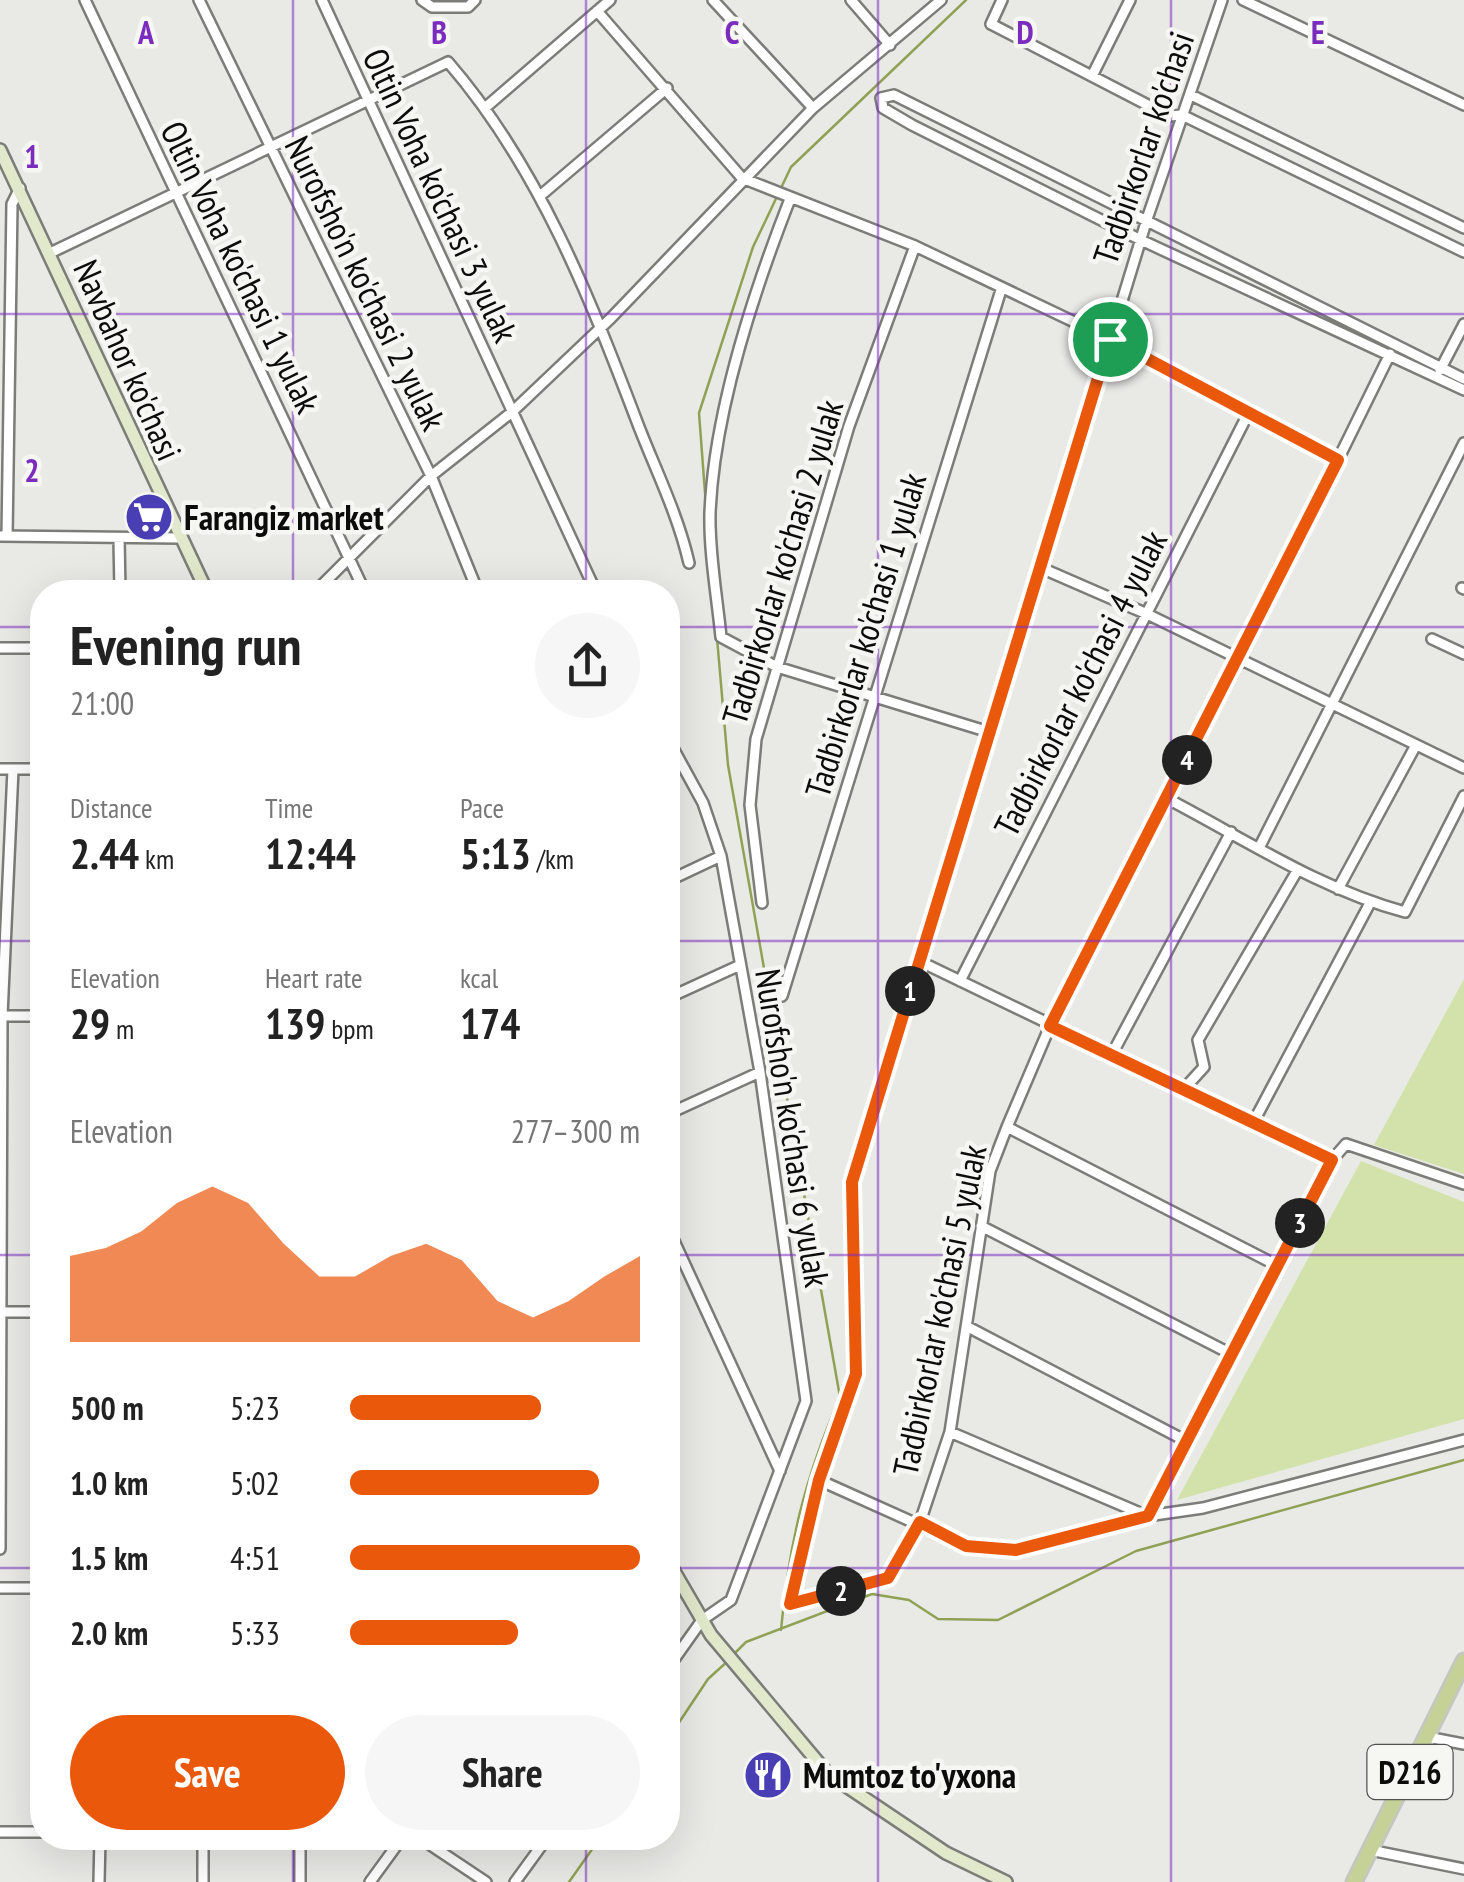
<!DOCTYPE html>
<html lang="en">
<head>
<meta charset="utf-8">
<style>
	:root { --surface:#fff; --page:#f6f6f6; --text:#222; --muted:#767676; --accent:#ea580c }
	body { margin:0; font-family:"PT Sans Narrow",sans-serif; background:var(--page); color:var(--text); height:100vh; display:flex; flex-direction:column; font-size:38px; white-space:nowrap }
	* { box-sizing:border-box; margin:0 }
	p { font-size:32px; color:var(--muted) }
	.icon { flex:none; width:55px; height:55px; fill:none; stroke:currentColor; stroke-width:2; stroke-linecap:round; stroke-linejoin:round }
	.map { position:relative; flex:1; overflow:hidden }
	.sheet { position:absolute; left:30px; top:580px; width:650px; height:1270px; display:flex; flex-direction:column; background:var(--surface); border-radius:40px; box-shadow:0 10px 40px #0002 }
	.sheet>* { flex:none }
	.pin { position:absolute; display:grid; place-items:center; width:85px; height:85px; color:#fff; margin:-42px; border:5px solid #fff; border-radius:50%; box-shadow:0 2px 10px #0007 }
	.km { position:absolute; width:50px; height:50px; margin:-25px; border-radius:50%; background:#222; color:#fff; font-size:28px; line-height:50px; text-align:center }
	.round { display:grid; place-items:center; flex:none; width:105px; height:105px; border-radius:52px; background:var(--page) }
	.overview { display:flex; align-items:center; justify-content:space-between; height:170px; padding:0 40px }
	h1 { font-size:55px; font-weight:700; line-height:75px }
	.stats { display:grid; grid-template-columns:repeat(3,1fr); gap:15px; height:170px; padding:10px 40px }
	.stats div { display:grid; align-content:center }
	.stats b { font-size:42px; font-weight:700 }
	.stats small { font-size:28px; font-weight:400 }
	.stats p { font-size:28px }
	.chart { height:280px; padding:20px 40px }
	.chart p { display:flex; justify-content:space-between }
	.chart svg { width:100%; height:180px; margin-top:10px; fill:var(--accent); opacity:.7 }
	.cta { display:flex; gap:20px; margin-top:auto; padding:20px 40px }
	.cta a { flex:1; height:115px; border-radius:60px; background:var(--accent); color:#fff; font-size:40px; font-weight:700; line-height:115px; text-align:center }
	.cta a+a { background:var(--page); color:var(--text) }
	ul { padding:0 40px; list-style:none; font-size:32px }
	li { display:grid; grid-template-columns:160px 120px 1fr; align-items:center; height:75px }
	li i { height:25px; border-radius:12px; background:var(--accent) }
	.map>svg:first-child { display:block }
	.green { fill:#d3e1aa }
	.lines { fill:none; stroke-linecap:round; stroke-linejoin:round }
	.stream { stroke:#90a156; stroke-width:2.5 }
	.street-casing { stroke:#7c7d79; stroke-width:14 }
	.secondary-casing { stroke:#7c7d79; stroke-width:16 }
	.primary-casing { stroke:#c5c5c4; stroke-width:19 }
	.street { stroke:#fff; stroke-width:9 }
	.secondary { stroke:#e2e8cb; stroke-width:11 }
	.primary { stroke:#c5d197; stroke-width:14 }
	.route-casing { stroke:#fff; stroke-width:20 }
	.route { stroke:#ea580c; stroke-width:12 }
	.grid { fill:none; stroke:#7b2cbf; stroke-width:2.5; stroke-opacity:0.55 }
	.labels { text-anchor:middle; dominant-baseline:central; stroke-width:9; stroke-linejoin:round; paint-order:stroke }
	.shield { fill:#f6f7f3; stroke:#525351; stroke-width:2.5 }
	.shield-label { font-size:32px; font-weight:bold; fill:#0c0d0b }
	.street-label { font-size:35px; fill:#0c0d0b; stroke:#f6f7f3 }
	.poi-label { font-size:35px; font-weight:bold; fill:#0c0d0b; stroke:#f6f7f3; text-anchor:start }
	.grid-label { font-size:32px; text-anchor:middle; font-weight:bold; fill:#7b2cbf; stroke:#f6f7f3; stroke-width:9; stroke-linejoin:round; paint-order:stroke }
</style>
</head>
<body>
<div class="map">
<svg width="1464" height="1882" viewBox="0 0 1464 1882">
	<rect width="100%" height="100%" fill="#e9eae6"/>
	<!-- green -->
	<path class="green" d="M 1464,979 L 1464,1174 L 1374,1145 Z
		M 1361,1161 L 1464,1202 L 1464,1419 L 1177,1500 Z"/>
	<g class="lines">
		<!-- stream -->
		<path class="stream" d="M 706,506 L 699,413 L 753,247 L 791,167 L 966,0
			M 717,638 L 728,765 L 840,1397 C 805,1478 789,1542 781,1630
			M 734,1654 L 746,1642 L 872,1594 L 909,1600 L 938,1619 L 998,1620 L 1136,1551 L 1464,1460
			M 668,1739 L 708,1679 L 729,1660
			M 569,1882 L 600,1838"/>
		<!-- street casing -->
		<g class="street-casing">
			<path id="street" d="M 85,0 L 365,592
				M 199,0 L 431,476 L 478,592
				M 322,0 L 596,592
				M 422,0 L 432,7 L 468,7 L 475,0
				M 713,0 L 813,108
				M 851,0 L 890,45
				M 1002,0 L 991,24 L 1169,116 L 1182,115 L 1464,252
				M 1222,0 L 1147,219 L 853,1182 L 856,1374 L 819,1480 L 790,1604 L 889,1578 L 920,1522 L 950,1432 L 990,1171 L 1007,1127 L 1050,1026 L 1239,661 L 1390,354
				M 1243,0 L 1464,105
				M 597,11 L 742,178 L 915,246 L 1110,339 L 1339,460
				M 1092,76 L 1130,0
				M 1191,95 L 1464,228
				M 486,107 L 610,0
				M 540,196 L 667,88
				M 790,199 C 754,291 714,414 710,513 C 709,553 717,596 721,637 L 777,667 L 989,732
				M 50,253 L 448,62 C 539,167 590,298 639,427 C 657,473 678,515 689,563
				M 1440,370 L 1464,324
				M 1464,379 L 894,95 L 881,98 L 883,108 L 912,125 L 1141,240 L 1464,390
				M 0,536 L 179,538
				M 7,536 L 12,204 L 20,188
				M 119,538 L 120,592
				M 1039,567 L 1147,614 L 1464,768
				M 1462,588 L 1464,589
				M 315,592 L 431,476 L 512,412 L 611,318 L 813,108 L 941,0
				M 1432,639 L 1464,654
				M 0,648 L 42,648
				M 668,739 L 703,803 L 721,856 L 760,1072 L 806,1401 L 731,1600 L 702,1620 L 668,1668
				M 0,769 L 42,769
				M 1166,798 C 1245,839 1319,889 1405,912 L 1464,796
				M 1259,848 L 1464,443
				M 668,881 L 721,856
				M 1338,889 L 1416,745
				M 762,903 L 750,805 L 756,739 L 849,426 L 915,246
				M 919,961 L 1332,1160
				M 960,981 L 1250,410
				M 782,996 L 1001,290
				M 668,998 L 738,966
				M 0,1016 L 42,1016
				M 1111,1056 L 1231,832
				M 1183,1090 L 1204,1067 L 1198,1040 L 1297,871
				M 668,1114 L 760,1072
				M 1253,1123 L 1370,903
				M 1007,1127 L 1278,1266
				M 981,1226 L 1233,1355
				M 668,1228 L 780,1471
				M 0,1312 L 42,1312
				M 968,1327 L 1188,1442
				M 819,1480 L 966,1546 L 1016,1550 L 1147,1516 L 950,1432
				M 1147,1516 L 1332,1160 L 1346,1144 L 1464,1184
				M 1147,1516 L 1203,1508 L 1464,1440
				M 0,1549 L 2,1016 L 13,769
				M 0,1588 L 42,1588
				M 1427,1737 L 1464,1744
				M 0,1832 L 42,1832
				M 300,1838 L 300,1882
				M 420,1838 L 486,1882
				M 1370,1850 L 1464,1869
				M 99,1882 L 100,1838
				M 203,1882 L 203,1838
				M 370,1882 L 402,1838
				M 515,1882 L 547,1838"/>
		</g>
		<!-- secondary casing -->
		<g class="secondary-casing">
			<path id="secondary" d="M 0,150 L 207,592
				M 668,1561 L 711,1635 L 827,1773 L 946,1853 L 1006,1882"/>
		</g>
		<!-- primary casing -->
		<g class="primary-casing">
			<path id="primary" d="M 1354,1882 L 1464,1661"/>
		</g>
		<!-- street -->
		<use href="#street" class="street"/>
		<!-- secondary -->
		<use href="#secondary" class="secondary"/>
		<!-- primary -->
		<use href="#primary" class="primary"/>
	</g>
	<g class="lines">
		<!-- route casing -->
		<g class="route-casing">
			<path id="route" d="M 1110,339 L 1338,460 L 1050,1026 L 1332,1160 L 1148,1516 L 1016,1550 L 966,1546 L 920,1522 L 888,1578 L 790,1604 L 819,1480 L 856,1374 L 852,1182 Z"/>
		</g>
		<!-- route -->
		<use href="#route" class="route"/>
	</g>
	<!-- grid -->
	<path class="grid" d="M 293,0 L 293,592M 586,0 L 586,592M 878,0 L 878,1882M 1171,0 L 1171,1882M 0,314 L 1464,314M 0,627 L 42,627M 668,627 L 1464,627M 0,941 L 42,941M 668,941 L 1464,941M 0,1255 L 42,1255M 668,1255 L 1464,1255M 0,1568 L 42,1568M 668,1568 L 1464,1568M 293,1838 L 293,1882M 586,1838 L 586,1882"/>
	<!-- icons -->
	<defs>
		<g id="supermarket-disc" transform="scale(2.5)"><circle r="9.5" fill="#4a3eb5" stroke="#f6f7f3"/><path d="M-6-5.5h2.5l.6 2H6L4.5 2H-2.5L-4.4-4H-6ZM-1.5 3.2a1.3 1.3 0 1 0 .1 0ZM3 3.2a1.3 1.3 0 1 0 .1 0Z" fill="#fff"/></g>
		<g id="restaurant-disc" transform="scale(2.5)"><circle r="9.5" fill="#4a3eb5" stroke="#f6f7f3"/><path d="M-5-6h1v4h1v-4h1v4h1v-4h1v5L-1.5 .5V6h-2V.5L-5-1ZM5-6V6H3V1.5H1.5Q1.5-4 5-6Z" fill="#fff"/></g>
	</defs>
	<g fill-rule="evenodd">
		<use href="#supermarket-disc" x="149" y="517"/>
		<use href="#restaurant-disc" x="768" y="1775"/>
	</g>
	<g class="labels">
		<!-- shield labels -->
		<rect class="shield" x="1367.5" y="1745" width="85" height="54" rx="8"/>
		<g class="shield-label">
			<text x="1410" y="1772">D216</text>
		</g>
		<!-- street labels -->
		<g class="street-label">
			<text transform="translate(1143 148) rotate(-71)">Tadbirkorlar ko'chasi</text>
			<text transform="translate(441 195) rotate(65)">Oltin Voha ko'chasi 3 yulak</text>
			<text transform="translate(241 267) rotate(64)">Oltin Voha ko'chasi 1 yulak</text>
			<text transform="translate(366 283) rotate(64)">Nurofsho'n ko'chasi 2 yulak</text>
			<text transform="translate(128 360) rotate(66)">Navbahor ko'chasi</text>
			<text transform="translate(782 562) rotate(-73)">Tadbirkorlar ko'chasi 2 yulak</text>
			<text transform="translate(865 635) rotate(-73)">Tadbirkorlar ko'chasi 1 yulak</text>
			<text transform="translate(1080 683) rotate(-63)">Tadbirkorlar ko'chasi 4 yulak</text>
			<text transform="translate(793 1128) rotate(81)">Nurofsho'n ko'chasi 6 yulak</text>
			<text transform="translate(939 1310) rotate(-78)">Tadbirkorlar ko'chasi 5 yulak</text>
		</g>
		<!-- poi labels -->
		<g class="poi-label">
			<text x="184" y="517">Farangiz market</text>
			<text x="803" y="1775">Mumtoz to'yxona</text>
		</g>
	</g>
	<g class="grid-label">
		<text x="146" y="44">A</text>
		<text x="439" y="44">B</text>
		<text x="732" y="44">C</text>
		<text x="1025" y="44">D</text>
		<text x="1318" y="44">E</text>
		<text x="32" y="168">1</text>
		<text x="32" y="482">2</text>
	</g>
</svg>
<div class="pin" style="left:1110px;top:339px;background:#1e9e55"><svg class="icon" aria-label="arrive" viewBox="0 0 24 24"><path d="M6 21V4h12l-3 4 3 4H6"/></svg></div>
<b class="km" style="left:910px;top:991px">1</b>
<b class="km" style="left:841px;top:1591px">2</b>
<b class="km" style="left:1300px;top:1223px">3</b>
<b class="km" style="left:1187px;top:760px">4</b>
<section class="sheet">
<div class="overview"><div><h1>Evening run</h1><p>21:00</p></div><a class="round"><svg class="icon" aria-label="share" viewBox="0 0 24 24"><path d="M12 15V3M7 8l5-5 5 5M5 13v7h14v-7"/></svg></a></div>
<div class="stats">
<div><p>Distance</p><b>2.44<small> km</small></b></div>
<div><p>Time</p><b>12:44</b></div>
<div><p>Pace</p><b>5:13<small> /km</small></b></div>
</div>
<div class="stats">
<div><p>Elevation</p><b>29<small> m</small></b></div>
<div><p>Heart rate</p><b>139<small> bpm</small></b></div>
<div><p>kcal</p><b>174</b></div>
</div>
<div class="chart"><p><span>Elevation</span>277–300 m</p>
<svg viewBox="0 0 160 44" preserveAspectRatio="none"><path d="M0 44V23L10 21L20 17L30 10L40 6L50 10L60 20L70 28L80 28L90 23L100 20L110 24L120 34L130 38L140 34L150 28L160 23V44z"/></svg>
</div>
<ul>
<li><b>500 m</b>5:23<i style="width:66%"></i></li>
<li><b>1.0 km</b>5:02<i style="width:86%"></i></li>
<li><b>1.5 km</b>4:51<i style="width:100%"></i></li>
<li><b>2.0 km</b>5:33<i style="width:58%"></i></li>
</ul>
<div class="cta"><a>Save</a><a>Share</a></div>
</section>
</div>
</body>
</html>
